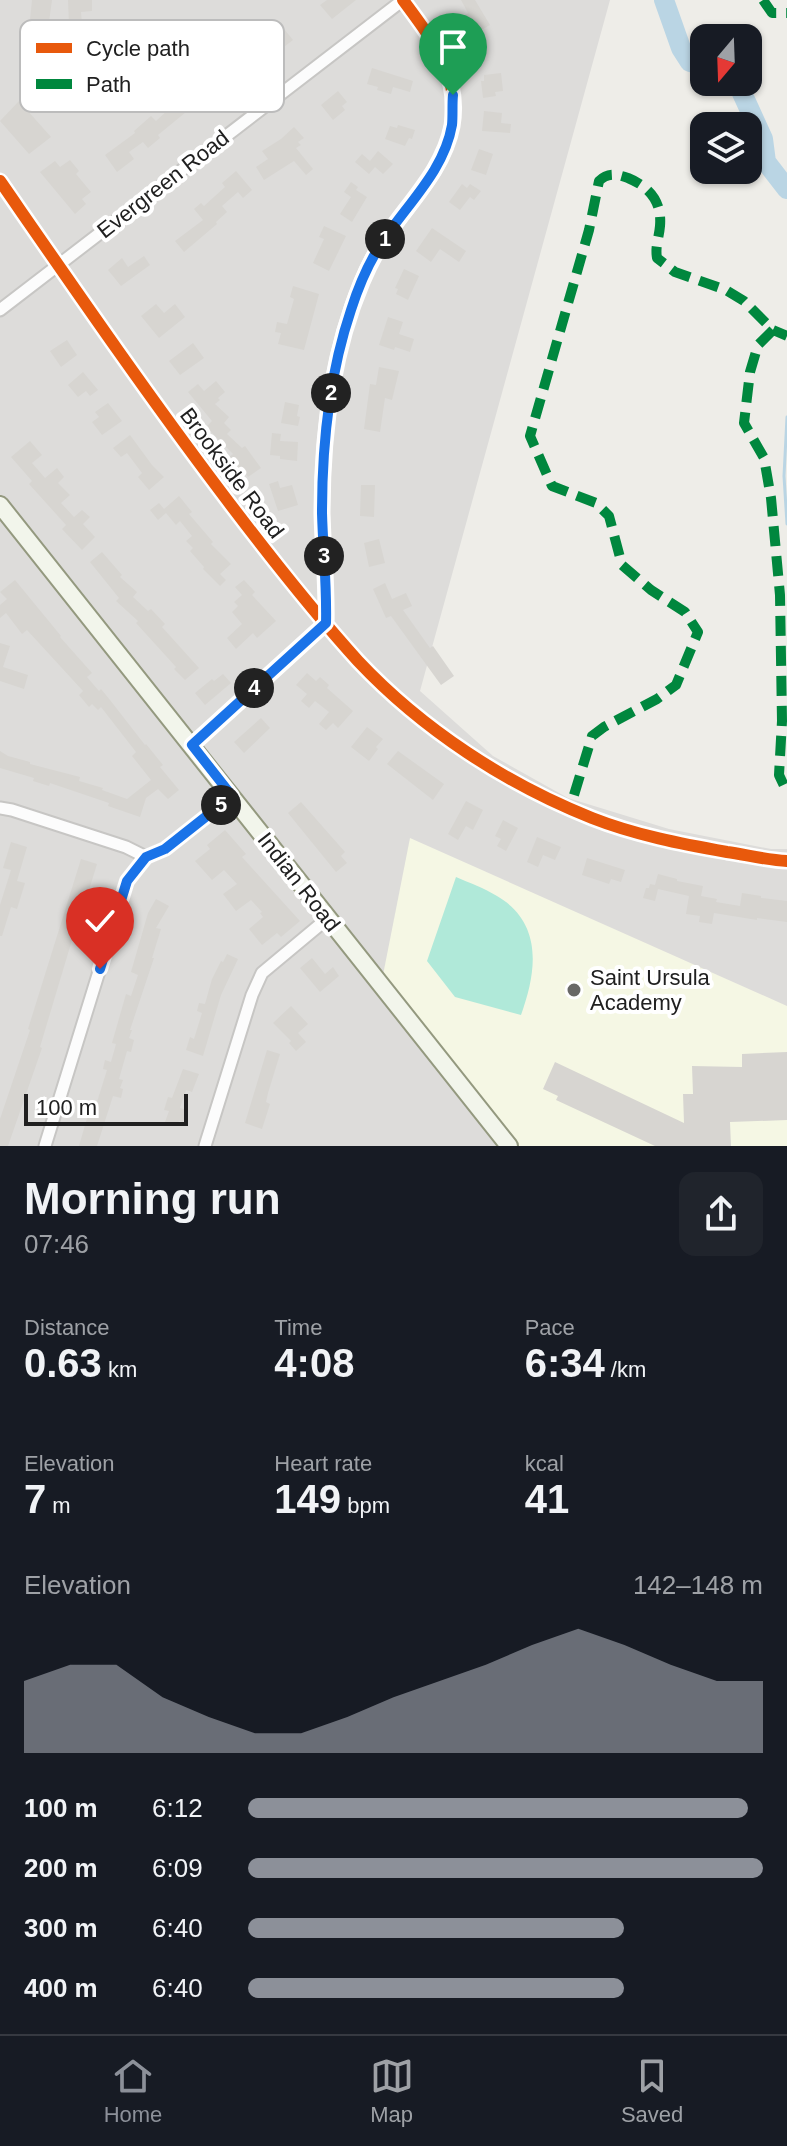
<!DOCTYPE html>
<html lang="en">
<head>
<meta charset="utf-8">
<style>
	:root { --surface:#171b24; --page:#20242c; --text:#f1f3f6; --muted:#9ea1a6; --line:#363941; --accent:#8c9099 }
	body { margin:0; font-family:Helvetica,sans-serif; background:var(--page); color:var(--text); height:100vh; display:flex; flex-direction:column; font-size:30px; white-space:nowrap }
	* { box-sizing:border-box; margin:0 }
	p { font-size:26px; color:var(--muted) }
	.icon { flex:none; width:44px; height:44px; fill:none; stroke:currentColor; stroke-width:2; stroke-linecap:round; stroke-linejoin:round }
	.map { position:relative; height:1146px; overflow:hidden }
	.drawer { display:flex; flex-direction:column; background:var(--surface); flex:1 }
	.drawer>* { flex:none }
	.needle { width:52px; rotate:199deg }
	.tools { position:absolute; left:690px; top:24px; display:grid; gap:16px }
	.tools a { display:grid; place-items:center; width:72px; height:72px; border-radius:16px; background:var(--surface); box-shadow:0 2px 6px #0004; font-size:40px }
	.scale { position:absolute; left:24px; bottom:20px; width:164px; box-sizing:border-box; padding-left:8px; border:4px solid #202020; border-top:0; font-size:22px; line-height:28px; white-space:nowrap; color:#202020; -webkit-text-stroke:6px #fff; paint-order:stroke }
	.pin { position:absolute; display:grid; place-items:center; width:68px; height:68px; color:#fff; margin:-82px -34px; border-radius:50% 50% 50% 0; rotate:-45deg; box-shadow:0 0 8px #0007 }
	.pin .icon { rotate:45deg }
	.km { position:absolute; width:40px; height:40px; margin:-20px; border-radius:50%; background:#222; color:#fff; font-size:22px; line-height:40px; text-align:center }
	.round { display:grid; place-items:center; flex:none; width:84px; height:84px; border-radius:16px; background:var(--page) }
	.headline { display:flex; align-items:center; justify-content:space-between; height:136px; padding:0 24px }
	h1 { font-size:44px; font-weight:800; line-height:60px }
	.figures { display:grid; grid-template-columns:repeat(3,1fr); gap:12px; height:136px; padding:8px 24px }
	.figures div { display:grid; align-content:center }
	.figures b { font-size:40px; font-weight:800 }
	.figures small { font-size:22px; font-weight:400 }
	.figures p { font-size:22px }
	.chart { height:224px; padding:16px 24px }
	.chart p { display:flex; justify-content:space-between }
	.chart svg { width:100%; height:144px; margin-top:8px; fill:var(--accent); opacity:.7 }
	ul { padding:0 24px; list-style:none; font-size:26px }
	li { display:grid; grid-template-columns:128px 96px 1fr; align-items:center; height:60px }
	li i { height:20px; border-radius:10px; background:var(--accent) }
	.tabs { display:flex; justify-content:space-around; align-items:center; height:112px; border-top:2px solid var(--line); background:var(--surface); font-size:22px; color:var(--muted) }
	.tabs a { display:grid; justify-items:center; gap:4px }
	.tabs .on { color:var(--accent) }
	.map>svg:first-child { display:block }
	.residential { fill:#dddcda }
	.education { fill:#f5f7e4 }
	.pitch { fill:#b0e9d9 }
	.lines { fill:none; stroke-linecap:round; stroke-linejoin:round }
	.stream { stroke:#bad5e4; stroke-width:3 }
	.river { stroke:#bad5e4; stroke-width:20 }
	.building { fill:#d7d5d1 }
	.street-casing { stroke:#c7c6c4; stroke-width:15 }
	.secondary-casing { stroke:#94997f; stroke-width:20 }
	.street { stroke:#fcfcfc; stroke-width:11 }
	.secondary { stroke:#f2f5eb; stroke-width:16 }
	.quiet { stroke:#00873e; stroke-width:10; stroke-dasharray:20 10; stroke-linecap:butt }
	.cycleway-casing { stroke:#fff; stroke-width:17 }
	.cycleway { stroke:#e8590c; stroke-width:12 }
	.route-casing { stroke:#fff; stroke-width:16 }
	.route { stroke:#1a73e8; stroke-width:10 }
	.poi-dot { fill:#686866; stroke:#fff; stroke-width:3 }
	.labels { text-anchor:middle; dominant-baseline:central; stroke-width:8; stroke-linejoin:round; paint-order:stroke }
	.street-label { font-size:22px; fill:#202020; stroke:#fff }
	.poi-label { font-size:22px; fill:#202020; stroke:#fff; text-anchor:start }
	.key { fill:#fff; stroke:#bcbcbc; stroke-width:2 }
	.key-label { font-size:22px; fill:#202020 }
</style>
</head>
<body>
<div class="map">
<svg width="787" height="1146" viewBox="0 0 787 1146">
	<rect width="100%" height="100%" fill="#eeede8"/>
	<!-- residential -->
	<path class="residential" d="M 0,0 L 610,0 L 420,691 L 493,756 L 568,798 L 669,829 L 771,849 L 787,849 L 787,1146 L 0,1146 Z"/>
	<!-- education -->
	<path class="education" d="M 410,838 L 787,1006 L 787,1146 L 519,1146 L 383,975 Z"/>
	<!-- pitch -->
	<path class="pitch" d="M 456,877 C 470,883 484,888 497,896 C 543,923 537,971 521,1015 L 455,997 L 427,961 Z"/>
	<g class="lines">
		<!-- stream -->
		<path class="stream" d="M 787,417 L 784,476 L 787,524"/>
		<!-- river -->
		<path class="river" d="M 664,0 L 681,48 L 690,62 L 704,66
			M 737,82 L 763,139 L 766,162 L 787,189"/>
	</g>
	<!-- building -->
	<path class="building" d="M 32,0 L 52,0 L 49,22 L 30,20 Z
		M 68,0 L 92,0 L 92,11 L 81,12 L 82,24 L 69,25 Z
		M 327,0 L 356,0 L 332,19 L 320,5 Z
		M 461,0 L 475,0 L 490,25 L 474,34 L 464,16 L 468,13 Z
		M 280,24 L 293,40 L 246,76 L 224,48 L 233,40 L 244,55 Z
		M 372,68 L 413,81 L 410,92 L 393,87 L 391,94 L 377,90 L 378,87 L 367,84 Z
		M 501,73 L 503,91 L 495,92 L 496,96 L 483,98 L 481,81 L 484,81 L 484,75 Z
		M 164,86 L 179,103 L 189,94 L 197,103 L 158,135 L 160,138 L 148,148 L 143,142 L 129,152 L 134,159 L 117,172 L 105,155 L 135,133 L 134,131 L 151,116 L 156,121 L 170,108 L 156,93 Z
		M 338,91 L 347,102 L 342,106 L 345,110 L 333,120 L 321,105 Z
		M 19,101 L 51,137 L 29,154 L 0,121 Z
		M 484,111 L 502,113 L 501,123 L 511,124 L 510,133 L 482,131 Z
		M 398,125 L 415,130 L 412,139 L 409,138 L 405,146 L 385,139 L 390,126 L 397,128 Z
		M 294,127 L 304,138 L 298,142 L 301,145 L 296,148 L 313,169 L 306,175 L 294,161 L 264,180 L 256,167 L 268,159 L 262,151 L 281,139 Z
		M 479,149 L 493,154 L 486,175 L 471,170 Z
		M 378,151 L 393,164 L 383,174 L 375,167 L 369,174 L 355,162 L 362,154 L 370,161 Z
		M 70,160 L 79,171 L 76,174 L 91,192 L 82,199 L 86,204 L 75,214 L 40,172 L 55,161 L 60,167 Z
		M 236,171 L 252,190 L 243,198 L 238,192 L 222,206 L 227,212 L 216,222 L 217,224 L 184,252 L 175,241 L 203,220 L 194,209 L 201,203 L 204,206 L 225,187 L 222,183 Z
		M 351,182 L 358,187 L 356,190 L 367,197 L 352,222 L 340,214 L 351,197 L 344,192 Z
		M 462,184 L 467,188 L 470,184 L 481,191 L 474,200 L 470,197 L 460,210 L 449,202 Z
		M 324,226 L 346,236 L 329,271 L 313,263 L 324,239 L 319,237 Z
		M 432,228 L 466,251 L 459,262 L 440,249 L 431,262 L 416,251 Z
		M 144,256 L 150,265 L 121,286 L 108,270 L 122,258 L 128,267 Z
		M 404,269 L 419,276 L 408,300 L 396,294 L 398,289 L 395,288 Z
		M 293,286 L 319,294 L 304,350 L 278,344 L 281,333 L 275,332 L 277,322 L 287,324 L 294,299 L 290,297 Z
		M 156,304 L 164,313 L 175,304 L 185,317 L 159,338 L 141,316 Z
		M 388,317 L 403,322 L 399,334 L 414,339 L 410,352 L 395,347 L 394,350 L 379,345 Z
		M 67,340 L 77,355 L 61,367 L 50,351 Z
		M 193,343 L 204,358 L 180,375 L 169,361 Z
		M 379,367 L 399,371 L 392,400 L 385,398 L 380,432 L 364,429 L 370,384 L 376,385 Z
		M 83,372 L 98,390 L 90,396 L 86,391 L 78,397 L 68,385 Z
		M 216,381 L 225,392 L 218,398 L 220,400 L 215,404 L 229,417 L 224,423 L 231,430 L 227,434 L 242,448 L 245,446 L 261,468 L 248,477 L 243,470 L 239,473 L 228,458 L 233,454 L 206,427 L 212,421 L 188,392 L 198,384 L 204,391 Z
		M 285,402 L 299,405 L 297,416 L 300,417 L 298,426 L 281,423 Z
		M 108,403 L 122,421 L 102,435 L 92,422 L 99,417 L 95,412 Z
		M 272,433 L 281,434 L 280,441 L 298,442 L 297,461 L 280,459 L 280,456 L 270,455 Z
		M 130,435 L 152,465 L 164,477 L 149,490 L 138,477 L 142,473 L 127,453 L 121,457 L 113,448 Z
		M 30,441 L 42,455 L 32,463 L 45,478 L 57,468 L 64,477 L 58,483 L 70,495 L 61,503 L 74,517 L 82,510 L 90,517 L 83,524 L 95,537 L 82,550 L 62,529 L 66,525 L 29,484 L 32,481 L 11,457 Z
		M 278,481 L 280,488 L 292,485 L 298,505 L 278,511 L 269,484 Z
		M 361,485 L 375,485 L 374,517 L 360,516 Z
		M 179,496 L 192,512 L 189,514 L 213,542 L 211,544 L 231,564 L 220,574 L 226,580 L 220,586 L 203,569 L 204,567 L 190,551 L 193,548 L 186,541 L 192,536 L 180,521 L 176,525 L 166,513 L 158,520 L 150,510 L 159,503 L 164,509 Z
		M 379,539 L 385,563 L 369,567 L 364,543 Z
		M 102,552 L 122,575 L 120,577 L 137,592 L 133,597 L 148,611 L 151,609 L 165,624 L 162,627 L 199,668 L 185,680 L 174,669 L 176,667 L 136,623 L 138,621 L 116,601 L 119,598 L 90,562 Z
		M 15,580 L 61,636 L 60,637 L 92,673 L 87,677 L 99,691 L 101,689 L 110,700 L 145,745 L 146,744 L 163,765 L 160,767 L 179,790 L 168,799 L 158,789 L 146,798 L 140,817 L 108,806 L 109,803 L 50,783 L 49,786 L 33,781 L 34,778 L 0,768 L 0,751 L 8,756 L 30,762 L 30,764 L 80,777 L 79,781 L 103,788 L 102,790 L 127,799 L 151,780 L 132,756 L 136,752 L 101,707 L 98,710 L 92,704 L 89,707 L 79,695 L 83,691 L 27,630 L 22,634 L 6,613 L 0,618 L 0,605 L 7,599 L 0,592 Z
		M 244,580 L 255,592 L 252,595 L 276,621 L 257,638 L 253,633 L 236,649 L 227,638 L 242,624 L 232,612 L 238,606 L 234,602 L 242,595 L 235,587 Z
		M 385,583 L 392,599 L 406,593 L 412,606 L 403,610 L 430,648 L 433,646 L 454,676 L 441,685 L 391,616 L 386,618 L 373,589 Z
		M 0,643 L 10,646 L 3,667 L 28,675 L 24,689 L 0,681 Z
		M 307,673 L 316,681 L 320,677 L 329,685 L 327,688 L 353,711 L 338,728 L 333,723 L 326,730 L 319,724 L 329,712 L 315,701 L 309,708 L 301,701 L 307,694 L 296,685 Z
		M 223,674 L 231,683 L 205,705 L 195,693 L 212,679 L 214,681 Z
		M 261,718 L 270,728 L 244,753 L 234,742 Z
		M 367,727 L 383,739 L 376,747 L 378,749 L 369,761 L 351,747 Z
		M 398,751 L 444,784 L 433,800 L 387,764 Z
		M 466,801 L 483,810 L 473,830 L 466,826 L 458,840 L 448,834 Z
		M 301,802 L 345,852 L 341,856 L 347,863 L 336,872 L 288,813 Z
		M 503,820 L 518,828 L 506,851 L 497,846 L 501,839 L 495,836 Z
		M 225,830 L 246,854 L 242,857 L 300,921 L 281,937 L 277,933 L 262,945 L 249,929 L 263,917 L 260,913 L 262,912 L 251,900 L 236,911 L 223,894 L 237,884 L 224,870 L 212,880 L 195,861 L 210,849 L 207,845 Z
		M 537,837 L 561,847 L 555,860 L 543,855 L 538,867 L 527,862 Z
		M 11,842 L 27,847 L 17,881 L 25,883 L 17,909 L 11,907 L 2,936 L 0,936 L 0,905 L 11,870 L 3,868 Z
		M 587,858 L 625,870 L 621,882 L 611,879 L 609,884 L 582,875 Z
		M 81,859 L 97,864 L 76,932 L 78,933 L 75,942 L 72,940 L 40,1047 L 42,1048 L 8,1146 L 0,1146 L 0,1119 L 30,1030 L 28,1029 Z
		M 658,874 L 677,879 L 677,881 L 703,886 L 701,896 L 717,899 L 716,902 L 740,906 L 742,893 L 761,896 L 761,898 L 787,901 L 787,922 L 757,918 L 757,920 L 714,913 L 712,924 L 699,922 L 700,916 L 686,914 L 689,896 L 658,889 L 655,901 L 643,898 L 646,888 L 649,888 L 650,884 L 655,885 Z
		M 156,899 L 169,906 L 156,928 L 161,929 L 152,958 L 154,958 L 130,1030 L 132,1030 L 129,1038 L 134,1040 L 131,1052 L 127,1051 L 119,1079 L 123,1080 L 120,1088 L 123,1089 L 121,1098 L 113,1096 L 97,1146 L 79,1146 L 92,1101 L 97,1102 L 107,1070 L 103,1069 L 105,1060 L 111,1062 L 116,1044 L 112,1043 L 126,994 L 131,996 L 138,975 L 131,972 L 148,913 Z
		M 227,954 L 238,959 L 221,995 L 203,1056 L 186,1050 L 190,1037 L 194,1039 L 202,1013 L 197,1011 L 199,1003 L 205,1004 L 212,979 L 221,961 L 223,962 Z
		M 312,958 L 325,974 L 333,967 L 339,976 L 320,992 L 300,968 Z
		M 291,1006 L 308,1024 L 298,1033 L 306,1042 L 296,1051 L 289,1043 L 291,1041 L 273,1023 Z
		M 267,1050 L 280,1054 L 268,1093 L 266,1102 L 270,1104 L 262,1129 L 245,1123 Z
		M 787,1052 L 787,1120 L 730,1122 L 731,1146 L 655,1146 L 556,1100 L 558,1096 L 543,1089 L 555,1062 L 684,1123 L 683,1094 L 693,1094 L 692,1066 L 742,1067 L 742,1054 Z
		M 183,1069 L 199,1074 L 192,1092 L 186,1090 L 180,1108 L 187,1110 L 183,1122 L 179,1121 L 177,1126 L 165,1122 L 169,1111 L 164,1110 L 168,1097 L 172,1098 Z"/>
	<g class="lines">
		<!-- street casing -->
		<g class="street-casing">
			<path id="street" d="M 0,181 C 72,285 144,390 221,492 C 264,549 309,607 358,661 C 422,729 506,784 592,818 C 635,835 682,844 727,852 C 747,855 767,860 787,861
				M 0,310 L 403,0
				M 192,745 L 326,623 C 327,586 323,550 322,514 C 322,435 331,355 362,282 C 367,270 374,256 381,244 C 405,206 443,172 452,126 C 461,75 431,38 403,0
				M 0,808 L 12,810 L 126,847 L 146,857
				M 45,1146 L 127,881 L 146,857 L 165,849 L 232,796
				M 205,1146 L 252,995 L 262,973 L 328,918"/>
		</g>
		<!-- secondary casing -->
		<g class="secondary-casing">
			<path id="secondary" d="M 0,505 L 509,1146"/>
		</g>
		<!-- street -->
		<use href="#street" class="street"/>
		<!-- secondary -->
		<use href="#secondary" class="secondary"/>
		<!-- quiet -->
		<path class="quiet" d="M 763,0 L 772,13 L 787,13
			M 773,330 L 758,345 L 750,372 L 744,423 L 764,458 L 771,498 L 780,595 L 782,721 L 779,775 L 787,792
			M 574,795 L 592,736 L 604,727 L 657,699 L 676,685 L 698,632 L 685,612 L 651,590 L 622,565 L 609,516 L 596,503 L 552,486 L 530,436 L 589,230 L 599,181 C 608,172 616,174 628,178 C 650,187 662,202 660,226 C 659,238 655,246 657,258 L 675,272 L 726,290 L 744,301 L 773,330 L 787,336"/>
		<!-- cycleway casing -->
		<g class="cycleway-casing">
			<path id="cycleway" d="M 0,181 C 72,285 144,390 221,492 C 264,549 309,607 358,661 C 422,729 506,784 592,818 C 635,835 682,844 727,852 C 747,855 767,860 787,861
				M 192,745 L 326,623 C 327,586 323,550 322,514 C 322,435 331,355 362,282 C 367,270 374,256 381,244 C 405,206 443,172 452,126 C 461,75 431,38 403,0"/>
		</g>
		<!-- cycleway -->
		<use href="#cycleway" class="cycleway"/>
	</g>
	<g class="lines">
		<!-- route casing -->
		<g class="route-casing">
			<path id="route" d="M 100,969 L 127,881 L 146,857 L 165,849 L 232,796 L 192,745 L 326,623 C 327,586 323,550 322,513 C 322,445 329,375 351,310 C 358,288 368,264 381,244 C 405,206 444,172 452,125 C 453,115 452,104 453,95"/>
		</g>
		<!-- route -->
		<use href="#route" class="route"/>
	</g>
	<!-- markers -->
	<circle class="poi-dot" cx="574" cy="990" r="8"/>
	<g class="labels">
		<!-- street labels -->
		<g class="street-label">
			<text transform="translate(163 184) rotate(-38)">Evergreen Road</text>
			<text transform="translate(232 473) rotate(53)">Brookside Road</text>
			<text transform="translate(299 882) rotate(52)">Indian Road</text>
		</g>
		<!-- poi labels -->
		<g class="poi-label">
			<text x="590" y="977">Saint Ursula<tspan x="590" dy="25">Academy</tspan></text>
		</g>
	</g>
	<!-- legend -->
	<rect x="20" y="20" width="264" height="92" rx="12" class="key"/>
	<rect x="36" y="43" width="36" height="10" fill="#e8590c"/>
	<rect x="36" y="79" width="36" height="10" fill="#00873e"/>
	<g class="key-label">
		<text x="86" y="56">Cycle path</text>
		<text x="86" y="92">Path</text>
	</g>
</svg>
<div class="tools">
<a><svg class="needle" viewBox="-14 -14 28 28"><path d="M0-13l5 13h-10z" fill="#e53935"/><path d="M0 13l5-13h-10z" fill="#9ea1a6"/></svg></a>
<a><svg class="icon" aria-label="layers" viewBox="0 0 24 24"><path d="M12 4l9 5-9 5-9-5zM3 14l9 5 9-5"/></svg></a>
</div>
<div class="scale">100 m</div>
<div class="pin" style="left:453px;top:95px;background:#1e9e55"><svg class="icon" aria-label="arrive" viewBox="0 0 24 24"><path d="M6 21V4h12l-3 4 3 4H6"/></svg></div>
<div class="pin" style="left:100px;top:969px;background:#d93025"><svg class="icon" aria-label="check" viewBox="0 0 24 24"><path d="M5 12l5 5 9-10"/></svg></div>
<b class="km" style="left:385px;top:239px">1</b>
<b class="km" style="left:331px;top:393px">2</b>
<b class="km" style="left:324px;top:556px">3</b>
<b class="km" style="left:254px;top:688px">4</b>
<b class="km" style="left:221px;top:805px">5</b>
</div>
<section class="drawer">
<div class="headline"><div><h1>Morning run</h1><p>07:46</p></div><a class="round"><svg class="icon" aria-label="share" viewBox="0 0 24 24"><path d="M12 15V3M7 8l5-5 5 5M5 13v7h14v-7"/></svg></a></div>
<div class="figures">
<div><p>Distance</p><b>0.63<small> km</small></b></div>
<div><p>Time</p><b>4:08</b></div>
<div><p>Pace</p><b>6:34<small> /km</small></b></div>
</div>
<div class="figures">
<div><p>Elevation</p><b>7<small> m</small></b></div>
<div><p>Heart rate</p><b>149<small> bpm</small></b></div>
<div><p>kcal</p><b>41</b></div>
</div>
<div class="chart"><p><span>Elevation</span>142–148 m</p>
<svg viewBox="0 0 160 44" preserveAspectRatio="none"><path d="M0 44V22L10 17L20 17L30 27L40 33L50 38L60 38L70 33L80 27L90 22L100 17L110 11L120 6L130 11L140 17L150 22L160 22V44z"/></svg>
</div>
<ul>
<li><b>100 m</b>6:12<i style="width:97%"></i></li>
<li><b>200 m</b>6:09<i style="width:100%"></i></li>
<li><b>300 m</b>6:40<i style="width:73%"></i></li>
<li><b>400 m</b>6:40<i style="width:73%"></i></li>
</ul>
</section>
<nav class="tabs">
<a class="on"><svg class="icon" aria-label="home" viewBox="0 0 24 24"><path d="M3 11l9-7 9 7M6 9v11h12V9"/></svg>Home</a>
<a><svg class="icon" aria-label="map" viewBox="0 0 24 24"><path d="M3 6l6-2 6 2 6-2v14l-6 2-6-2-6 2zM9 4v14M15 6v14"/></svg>Map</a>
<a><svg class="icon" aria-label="saved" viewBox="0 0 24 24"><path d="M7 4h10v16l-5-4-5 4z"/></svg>Saved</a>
</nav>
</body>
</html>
